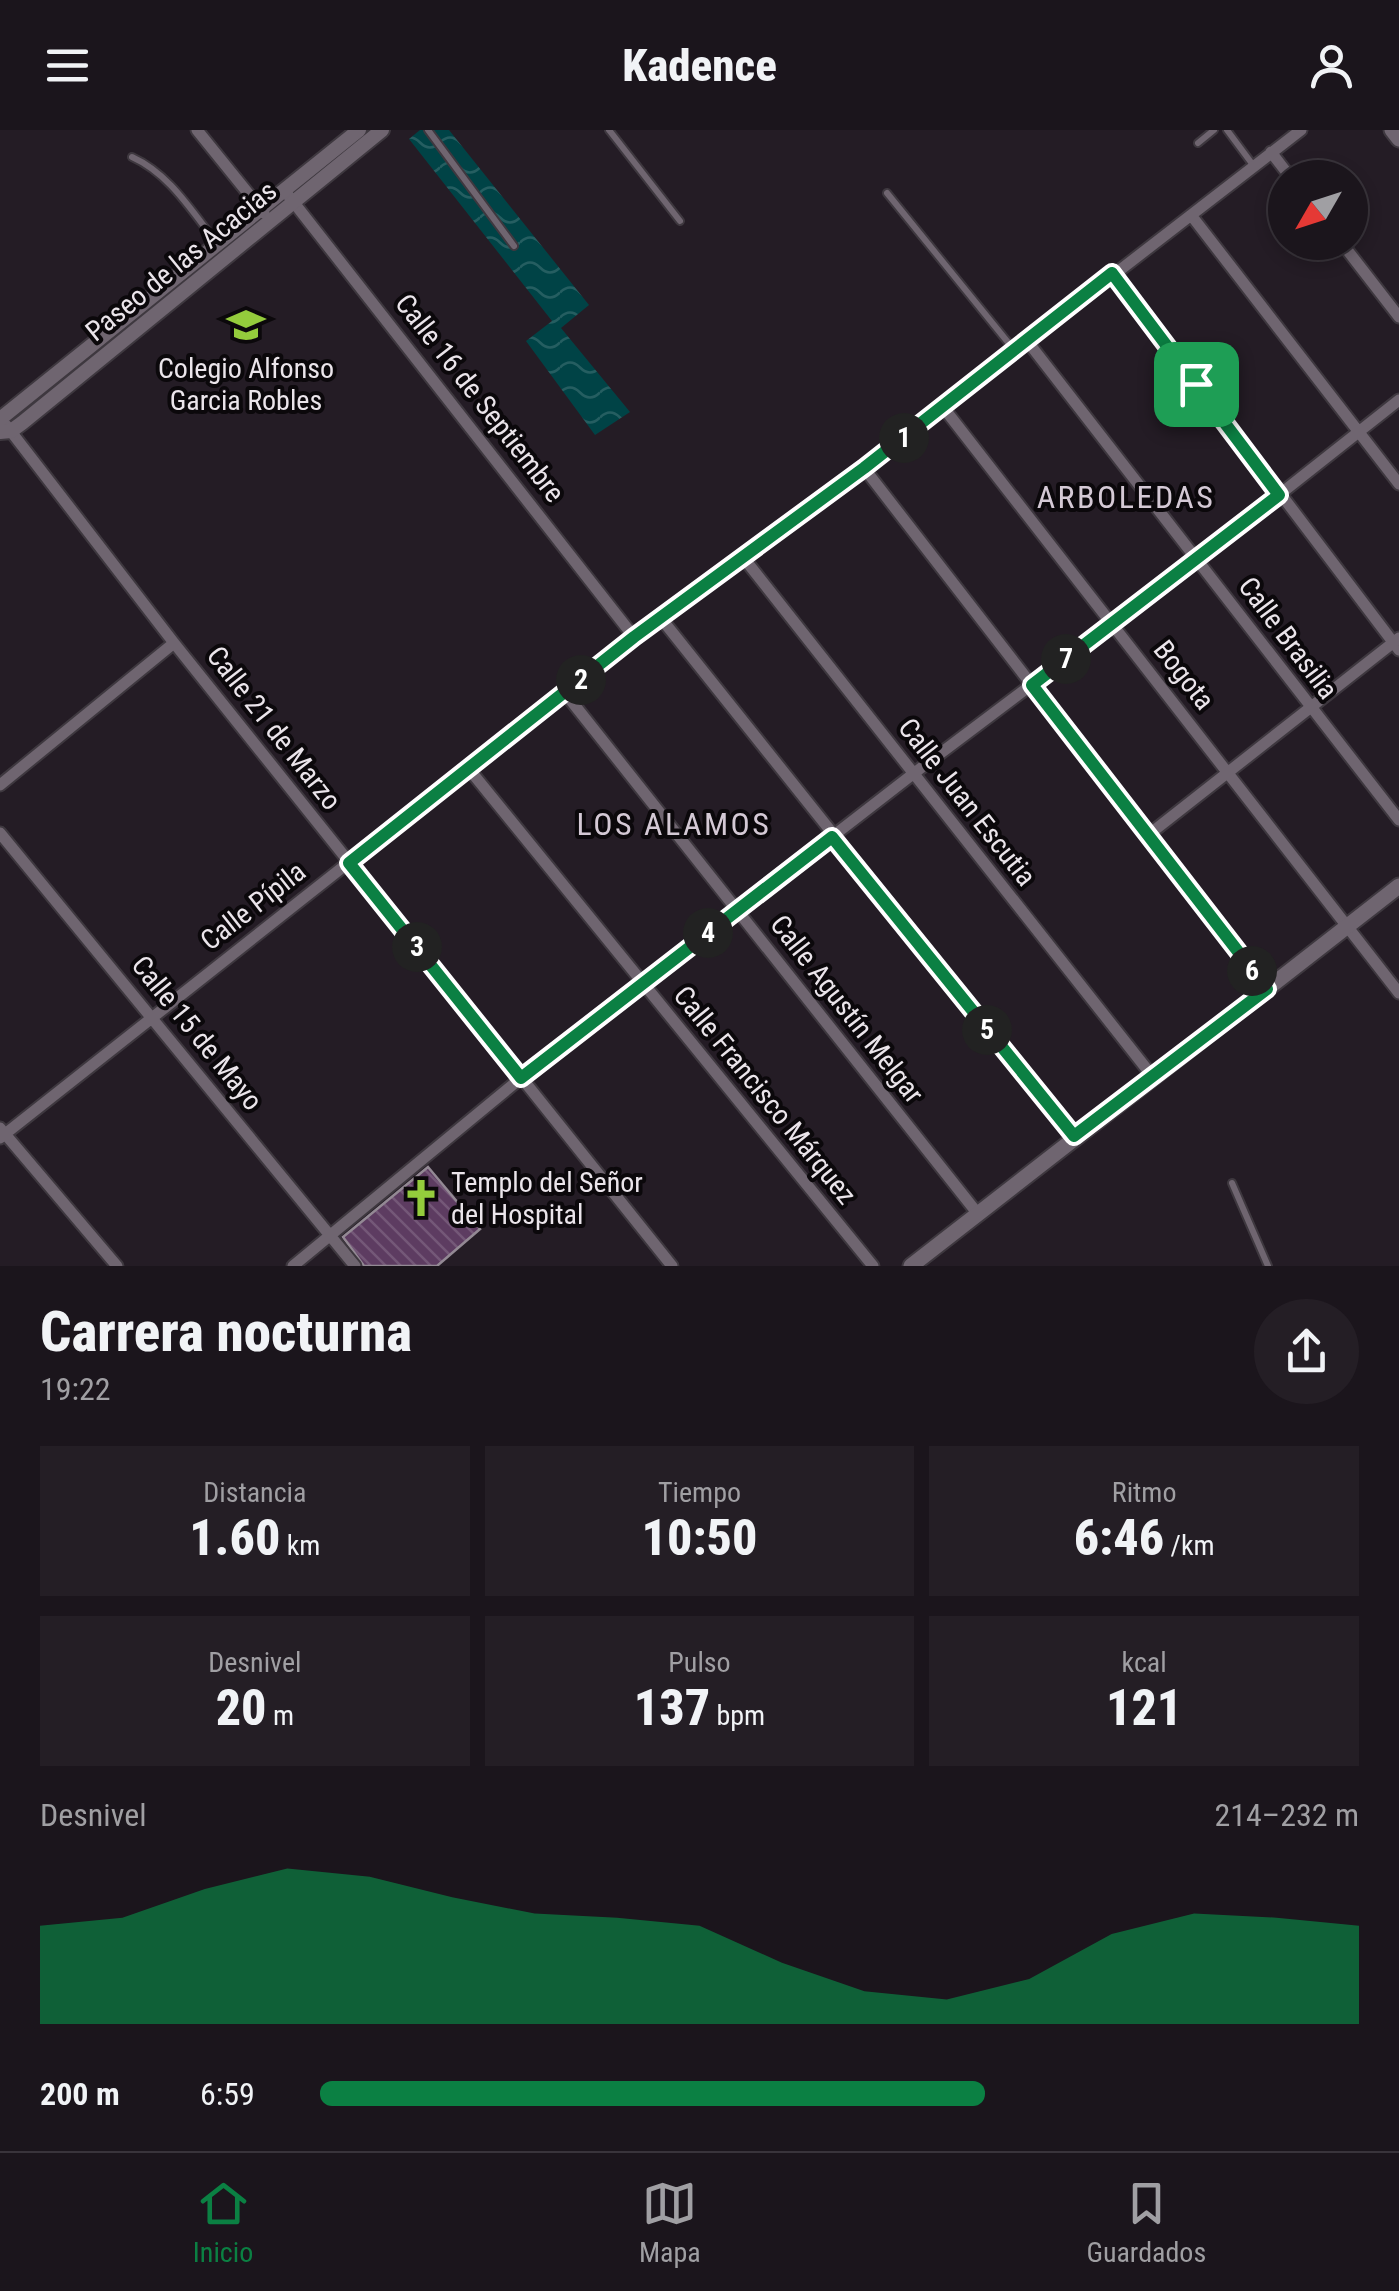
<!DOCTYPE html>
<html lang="es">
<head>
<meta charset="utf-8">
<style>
	:root { --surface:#1b151c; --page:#241e25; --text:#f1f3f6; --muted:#a09fa3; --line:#39343b; --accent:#0b8043 }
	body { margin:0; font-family:"Roboto Condensed",sans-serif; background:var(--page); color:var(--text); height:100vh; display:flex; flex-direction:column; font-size:38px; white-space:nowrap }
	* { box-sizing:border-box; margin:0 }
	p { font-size:32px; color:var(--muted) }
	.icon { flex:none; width:55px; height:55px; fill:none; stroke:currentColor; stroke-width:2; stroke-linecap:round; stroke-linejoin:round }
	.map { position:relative; height:1136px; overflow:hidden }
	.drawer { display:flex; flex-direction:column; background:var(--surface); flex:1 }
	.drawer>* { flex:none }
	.needle { width:65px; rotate:231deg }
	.controls { position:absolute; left:1268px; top:30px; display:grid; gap:20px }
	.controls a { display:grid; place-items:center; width:100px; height:100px; border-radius:50%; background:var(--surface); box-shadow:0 5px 15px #0003,0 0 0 2px var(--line); font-size:50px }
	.pin { position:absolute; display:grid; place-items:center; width:85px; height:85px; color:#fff; margin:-42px; border-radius:20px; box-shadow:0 5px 15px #0006 }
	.km { position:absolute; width:50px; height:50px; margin:-25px; border-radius:50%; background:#222; color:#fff; font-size:28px; line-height:50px; text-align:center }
	.round { display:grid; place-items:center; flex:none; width:105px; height:105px; border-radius:52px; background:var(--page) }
	.summary { display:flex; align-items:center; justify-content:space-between; height:170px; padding:0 40px }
	h1 { font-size:55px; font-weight:800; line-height:75px }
	.stats { display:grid; grid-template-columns:repeat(3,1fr); gap:15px; height:170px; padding:10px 40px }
	.stats div { display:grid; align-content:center; border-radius:0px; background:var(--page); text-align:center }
	.stats b { font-size:50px; font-weight:800 }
	.stats small { font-size:28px; font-weight:400 }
	.stats p { font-size:28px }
	.chart { height:280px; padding:20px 40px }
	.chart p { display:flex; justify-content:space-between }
	.chart svg { width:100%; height:180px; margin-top:10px; fill:var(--accent); opacity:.7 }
	ul { padding:0 40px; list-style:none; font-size:32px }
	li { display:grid; grid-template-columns:160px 120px 1fr; align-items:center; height:75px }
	li i { height:25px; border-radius:12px; background:var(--accent) }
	header { display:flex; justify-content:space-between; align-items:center; height:130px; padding:0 40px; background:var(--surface); font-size:45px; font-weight:800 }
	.menu { display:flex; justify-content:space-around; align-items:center; height:140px; border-top:2px solid var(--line); background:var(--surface); font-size:28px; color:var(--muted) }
	.menu a { display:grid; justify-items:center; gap:5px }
	.menu .current { color:var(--accent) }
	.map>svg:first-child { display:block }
	.water { fill:url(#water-waves) }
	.building { fill:url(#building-back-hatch); stroke:#938994; stroke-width:2.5 }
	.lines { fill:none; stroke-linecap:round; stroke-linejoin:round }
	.service-casing { stroke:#3e383f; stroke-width:10 }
	.minor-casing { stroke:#3e383f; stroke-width:15 }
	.tertiary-casing { stroke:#3e383f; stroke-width:18 }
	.secondary-casing { stroke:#3e383f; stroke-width:19 }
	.service { stroke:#6f6570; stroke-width:6 }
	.minor { stroke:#6f6570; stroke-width:11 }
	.tertiary { stroke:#6f6570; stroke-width:14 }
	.secondary { stroke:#6f6570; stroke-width:15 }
	.route-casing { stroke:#fff; stroke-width:20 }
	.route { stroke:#0b8043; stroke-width:12 }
	.labels { text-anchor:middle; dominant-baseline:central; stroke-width:8; stroke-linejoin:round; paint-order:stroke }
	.street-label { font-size:28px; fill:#ebe5eb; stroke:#0b080b }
	.poi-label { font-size:28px; fill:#ebe5eb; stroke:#0b080b }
	.quarter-label { font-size:32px; letter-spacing:2.5px; fill:#d4c9d5; stroke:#0b080b }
</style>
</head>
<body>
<header><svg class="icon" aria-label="menu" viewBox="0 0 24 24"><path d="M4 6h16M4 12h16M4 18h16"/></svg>Kadence<svg class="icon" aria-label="person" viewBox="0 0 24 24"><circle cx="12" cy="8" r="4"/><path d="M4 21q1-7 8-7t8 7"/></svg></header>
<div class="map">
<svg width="1399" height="1136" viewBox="0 0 1399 1136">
	<defs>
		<pattern id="water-waves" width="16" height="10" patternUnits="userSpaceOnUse" patternTransform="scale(2.5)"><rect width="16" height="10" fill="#004346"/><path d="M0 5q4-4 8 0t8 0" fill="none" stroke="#255e61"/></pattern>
		<pattern id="building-back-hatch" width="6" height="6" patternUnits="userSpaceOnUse" patternTransform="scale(2.5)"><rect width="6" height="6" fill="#5d3c61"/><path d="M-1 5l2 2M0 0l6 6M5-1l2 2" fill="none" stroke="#745878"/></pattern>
	</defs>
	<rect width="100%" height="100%" fill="#241c25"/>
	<!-- water -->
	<path class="water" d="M 420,0 L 449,0 L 589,175 L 561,198 L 630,282 L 595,305 L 526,211 L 552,191 L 409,9 Z"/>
	<!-- building -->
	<path class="building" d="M 428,1037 L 480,1099 L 437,1136 L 364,1136 L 343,1107 Z"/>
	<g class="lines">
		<!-- service casing -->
		<g class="service-casing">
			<path id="service" d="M 428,0 L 514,116
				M 609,0 L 680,91
				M 1227,0 L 1253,35
				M 1198,13 L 1214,0
				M 132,27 C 170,44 192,82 217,113
				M 887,63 L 1015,221
				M 1232,1053 L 1268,1136"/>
		</g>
		<!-- minor casing -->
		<g class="minor-casing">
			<path id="minor" d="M 197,0 L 264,83
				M 1271,22 L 1291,48
				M 284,60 L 634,507
				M 1191,85 L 1399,354
				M 1341,112 L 1399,187
				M 1113,143 L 1399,520
				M 1028,212 L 1399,690
				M 943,277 L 1399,863
				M 6,295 L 174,513 L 672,1136
				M 864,338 L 1267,859
				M 743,427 L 1153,947
				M 660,487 L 1074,1006
				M 565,563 L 978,1084
				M 469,639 L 873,1136
				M 0,655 L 174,513
				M 0,703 L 355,1136
				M 1147,706 L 1399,508
				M 0,998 L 117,1136
				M 0,1008 L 634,507 L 864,338 L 1301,0
				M 293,1136 L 521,948 L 913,644 L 1198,429 L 1399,270"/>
		</g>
		<!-- tertiary casing -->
		<g class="tertiary-casing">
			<path id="tertiary" d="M 0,289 L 359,0
				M 0,302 L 11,301 L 22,293 L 382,0"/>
		</g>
		<!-- secondary casing -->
		<g class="secondary-casing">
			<path id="secondary" d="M 1392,0 L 1399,9
				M 911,1136 L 1399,756"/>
		</g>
		<!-- service -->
		<use href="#service" class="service"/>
		<!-- minor -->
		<use href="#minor" class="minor"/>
		<!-- tertiary -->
		<use href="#tertiary" class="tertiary"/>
		<!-- secondary -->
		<use href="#secondary" class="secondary"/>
	</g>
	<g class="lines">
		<!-- route casing -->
		<g class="route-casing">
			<path id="route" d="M 1112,143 L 1279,365 L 1032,555 L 1267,859 L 1074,1006 L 832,707 L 521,948 L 349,733 L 634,507 L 864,338 Z"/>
		</g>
		<!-- route -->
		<use href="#route" class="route"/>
	</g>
	<!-- icons -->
	<defs>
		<g id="school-bare" transform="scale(3)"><path d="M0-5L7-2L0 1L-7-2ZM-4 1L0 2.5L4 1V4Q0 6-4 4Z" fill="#94cc3c" stroke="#0b080b" stroke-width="2.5" paint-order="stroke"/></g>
		<g id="church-bare" transform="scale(3)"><path d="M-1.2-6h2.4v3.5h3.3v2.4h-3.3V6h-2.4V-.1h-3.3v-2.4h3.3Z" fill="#94cc3c" stroke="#0b080b" stroke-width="2.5" paint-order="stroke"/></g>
	</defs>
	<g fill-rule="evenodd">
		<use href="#school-bare" x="246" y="195"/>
		<use href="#church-bare" x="421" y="1068"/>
	</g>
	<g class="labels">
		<!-- street labels -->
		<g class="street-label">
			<text transform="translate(181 131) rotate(-39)">Paseo de las Acacias</text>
			<text transform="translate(480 268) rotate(52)">Calle 16 de Septiembre</text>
			<text transform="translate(1288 508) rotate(53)">Calle Brasilia</text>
			<text transform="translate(1184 545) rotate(52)">Bogota</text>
			<text transform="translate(274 598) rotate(52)">Calle 21 de Marzo</text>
			<text transform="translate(967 672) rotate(52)">Calle Juan Escutia</text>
			<text transform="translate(253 776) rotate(-38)">Calle Pípila</text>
			<text transform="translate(847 879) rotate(52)">Calle Agustín Melgar</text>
			<text transform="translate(197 903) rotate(51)">Calle 15 de Mayo</text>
			<text transform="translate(765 965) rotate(51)">Calle Francisco Márquez</text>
		</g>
		<!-- poi labels -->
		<g class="poi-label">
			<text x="246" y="238">Colegio Alfonso<tspan x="246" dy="32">Garcia Robles</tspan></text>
			<text x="451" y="1052" text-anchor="start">Templo del Señor<tspan x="451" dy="32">del Hospital</tspan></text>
		</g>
		<!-- quarter labels -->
		<g class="quarter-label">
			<text x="1126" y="367">ARBOLEDAS</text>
			<text x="674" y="694">LOS ALAMOS</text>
		</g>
	</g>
</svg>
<div class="controls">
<a><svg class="needle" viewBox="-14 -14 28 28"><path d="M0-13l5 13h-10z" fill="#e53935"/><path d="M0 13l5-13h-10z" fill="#a09fa3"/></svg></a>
</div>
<div class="pin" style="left:1196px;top:254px;background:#1e9e55"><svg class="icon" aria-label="arrive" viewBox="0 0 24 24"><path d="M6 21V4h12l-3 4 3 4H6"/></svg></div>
<b class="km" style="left:904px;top:308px">1</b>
<b class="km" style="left:581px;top:550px">2</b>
<b class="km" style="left:417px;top:817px">3</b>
<b class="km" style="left:708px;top:803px">4</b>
<b class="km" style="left:987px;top:900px">5</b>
<b class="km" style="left:1252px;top:841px">6</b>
<b class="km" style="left:1066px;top:529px">7</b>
</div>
<section class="drawer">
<div class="summary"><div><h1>Carrera nocturna</h1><p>19:22</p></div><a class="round"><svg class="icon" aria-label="share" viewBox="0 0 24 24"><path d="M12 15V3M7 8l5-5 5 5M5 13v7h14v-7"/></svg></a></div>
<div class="stats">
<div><p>Distancia</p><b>1.60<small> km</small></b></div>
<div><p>Tiempo</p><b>10:50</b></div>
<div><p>Ritmo</p><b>6:46<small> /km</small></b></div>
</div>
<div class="stats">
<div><p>Desnivel</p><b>20<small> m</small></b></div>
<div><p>Pulso</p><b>137<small> bpm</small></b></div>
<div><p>kcal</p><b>121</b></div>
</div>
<div class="chart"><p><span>Desnivel</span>214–232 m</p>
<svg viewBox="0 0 160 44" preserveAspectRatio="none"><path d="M0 44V20L10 18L20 11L30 6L40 8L50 13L60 17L70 18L80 20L90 29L100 36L110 38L120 33L130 22L140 17L150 18L160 20V44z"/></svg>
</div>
<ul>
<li><b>200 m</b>6:59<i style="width:64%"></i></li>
</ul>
</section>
<nav class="menu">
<a class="current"><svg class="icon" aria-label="home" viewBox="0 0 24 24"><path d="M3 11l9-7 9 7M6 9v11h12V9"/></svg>Inicio</a>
<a><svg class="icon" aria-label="map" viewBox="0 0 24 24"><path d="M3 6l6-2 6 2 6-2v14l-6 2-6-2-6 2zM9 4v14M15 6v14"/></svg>Mapa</a>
<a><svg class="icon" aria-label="saved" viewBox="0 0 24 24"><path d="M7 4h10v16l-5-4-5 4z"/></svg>Guardados</a>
</nav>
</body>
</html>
